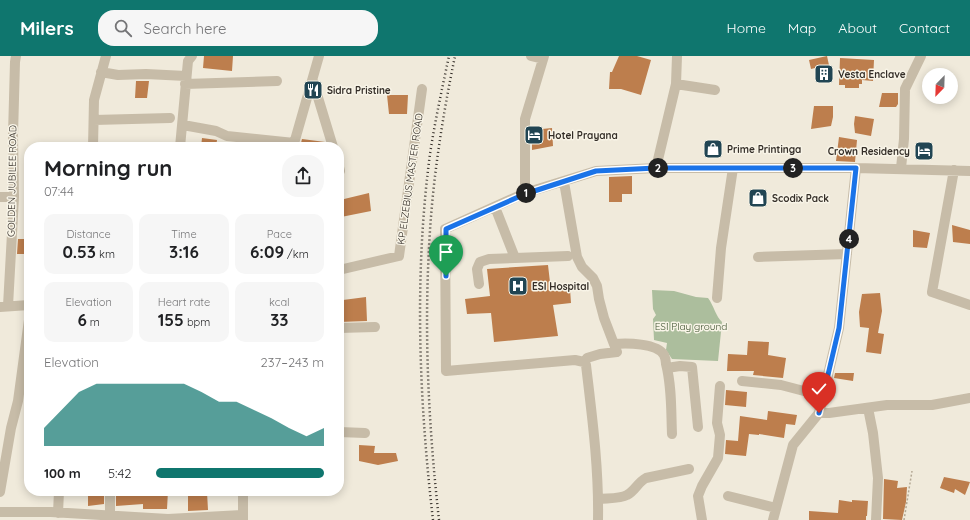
<!DOCTYPE html>
<html lang="en">
<head>
<meta charset="utf-8">
<style>
	:root { --surface:#fff; --page:#f6f6f6; --text:#202124; --muted:#757577; --accent:#0f766e }
	body { margin:0; font-family:Quicksand,sans-serif; background:var(--page); color:var(--text); height:100vh; display:flex; flex-direction:column; font-size:15px; white-space:nowrap }
	* { box-sizing:border-box; margin:0 }
	p { font-size:13px; color:var(--muted) }
	.icon { flex:none; width:22px; height:22px; fill:none; stroke:currentColor; stroke-width:2; stroke-linecap:round; stroke-linejoin:round }
	.map { position:relative; flex:1; overflow:hidden }
	.side { position:absolute; left:24px; top:86px; width:320px; height:354px; display:flex; flex-direction:column; background:var(--surface); border-radius:16px; box-shadow:0 2px 10px #0003 }
	.side>* { flex:none }
	.needle { width:26px; rotate:203deg }
	.tools { position:absolute; left:922px; top:12px; display:grid; gap:8px }
	.tools a { display:grid; place-items:center; width:36px; height:36px; border-radius:50%; background:var(--surface); box-shadow:0 2px 10px #0003; font-size:20px }
	.pin { position:absolute; display:grid; place-items:center; width:34px; height:34px; color:#fff; margin:-41px -17px; border-radius:50% 50% 50% 0; rotate:-45deg; box-shadow:0 0 4px #0007 }
	.pin .icon { rotate:45deg }
	.km { position:absolute; width:20px; height:20px; margin:-10px; border-radius:50%; background:#222; color:#fff; font-size:11px; line-height:20px; text-align:center }
	.round { display:grid; place-items:center; flex:none; width:42px; height:42px; border-radius:16px; background:var(--page) }
	.overview { display:flex; align-items:center; justify-content:space-between; height:68px; padding:0 20px }
	h1 { font-size:22px; font-weight:800; line-height:30px }
	.figures { display:grid; grid-template-columns:repeat(3,1fr); gap:6px; height:68px; padding:4px 20px }
	.figures div { display:grid; align-content:center; border-radius:10px; background:var(--page); text-align:center }
	.figures b { font-size:17px; font-weight:800 }
	.figures small { font-size:11px; font-weight:400 }
	.figures p { font-size:11px }
	.chart { height:112px; padding:8px 20px }
	.chart p { display:flex; justify-content:space-between }
	.chart svg { width:100%; height:72px; margin-top:4px; fill:var(--accent); opacity:.7 }
	ul { padding:0 20px; list-style:none; font-size:13px }
	li { display:grid; grid-template-columns:64px 48px 1fr; align-items:center; height:30px }
	li i { height:10px; border-radius:5px; background:var(--accent) }
	header { display:flex; align-items:center; gap:24px; box-sizing:border-box; height:56px; padding:0 20px; background:var(--accent); color:#fff }
	header strong { font-size:19px }
	nav { display:flex; gap:22px; margin-inline-start:auto; font-size:14px }
	.search { width:280px; height:36px; background:var(--page); display:flex; align-items:center; gap:10px; box-sizing:border-box; padding:0 14px; border-radius:16px; color:var(--muted); font-size:15px }
	.map>svg:first-child { display:block }
	.green { fill:#acbe9d }
	.building { fill:#bd7e4d }
	.lines { fill:none; stroke-linecap:round; stroke-linejoin:round }
	.path { stroke:#b2a793; stroke-width:1.5; stroke-dasharray:2 2; stroke-linecap:butt }
	.minor { stroke:#c7bca8; stroke-width:10 }
	.rail { stroke:#342e28; stroke-width:2.5; stroke-dasharray:1 3; stroke-linecap:butt }
	.route-casing { stroke:#fff; stroke-width:8 }
	.route { stroke:#1a73e8; stroke-width:5 }
	.labels { text-anchor:middle; dominant-baseline:central; stroke-width:3; stroke-linejoin:round; paint-order:stroke }
	.poi-label { font-size:10px; font-weight:bold; fill:#342e28; stroke:#f8f4e7; text-anchor:start }
	.street-label { font-size:10px; fill:#342e28; stroke:#f8f4e7 }
	.park-label { font-size:10px; fill:#3d512e; stroke:#f8f4e7 }
</style>
</head>
<body>
<header>
<strong>Milers</strong>
<div class="search"><svg class="icon" aria-label="search" viewBox="0 0 24 24"><circle cx="10" cy="10" r="6"/><path d="M15 15l6 6"/></svg>Search here</div>
<nav><a>Home</a><a>Map</a><a>About</a><a>Contact</a></nav>
</header>
<div class="map">
<svg width="970" height="464" viewBox="0 0 970 464">
	<rect width="100%" height="100%" fill="#f0eadb"/>
	<!-- green -->
	<path class="green" d="M 652,234 L 674,235 L 696,241 L 708,242 C 714,250 716,261 722,266 L 718,305 L 672,303 L 666,294 L 667,287 L 654,284 L 653,263 L 656,259 L 653,253 Z"/>
	<!-- building -->
	<path class="building" d="M 204,0 L 233,0 L 232,15 L 203,12 Z
		M 619,0 L 637,0 L 651,4 L 641,39 L 621,33 L 609,33 L 610,16 L 612,16 Z
		M 827,0 L 832,23 L 819,26 L 815,12 L 811,13 L 809,4 Z
		M 840,2 L 874,4 L 873,25 L 862,24 L 862,28 L 859,28 L 859,32 L 845,32 L 845,29 L 839,29 Z
		M 136,25 L 149,25 L 147,42 L 135,42 Z
		M 882,37 L 898,37 L 898,48 L 896,51 L 879,51 Z
		M 387,39 L 408,39 L 407,58 L 389,58 Z
		M 814,50 L 833,50 L 833,61 L 831,70 L 811,73 Z
		M 855,60 L 874,63 L 871,80 L 855,77 L 854,68 Z
		M 552,72 L 553,90 L 532,94 L 532,74 Z
		M 839,81 L 857,84 L 855,106 L 836,105 Z
		M 202,82 L 217,84 L 216,91 L 201,91 Z
		M 302,83 L 325,86 L 326,91 L 300,91 Z
		M 632,120 L 632,138 L 622,138 L 622,146 L 609,146 L 609,121 Z
		M 369,137 L 371,155 L 341,161 L 340,144 Z
		M 952,169 L 970,174 L 970,188 L 953,186 Z
		M 913,174 L 930,177 L 927,192 L 913,191 Z
		M 18,183 L 29,183 L 29,198 L 17,198 Z
		M 548,209 L 551,235 L 570,233 L 571,247 L 553,249 L 558,280 L 494,286 L 491,257 L 467,258 L 465,243 L 490,240 L 487,213 Z
		M 880,237 L 882,255 L 878,277 L 884,278 L 881,298 L 866,296 L 869,272 L 860,271 L 859,256 L 862,238 Z
		M 366,241 L 367,265 L 339,266 L 339,255 L 343,244 Z
		M 748,285 L 769,286 L 768,299 L 786,302 L 783,322 L 753,319 L 754,315 L 727,315 L 728,298 L 747,299 Z
		M 835,317 L 854,317 L 853,325 L 834,322 Z
		M 726,334 L 747,336 L 746,351 L 725,349 Z
		M 768,355 L 797,359 L 795,369 L 786,368 L 784,382 L 759,378 L 759,379 L 749,378 L 746,400 L 725,398 L 726,384 L 738,385 L 740,360 L 767,364 Z
		M 359,389 L 375,390 L 374,397 L 396,397 L 398,405 L 378,409 L 359,405 Z
		M 944,421 L 970,426 L 965,439 L 955,433 L 954,437 L 940,432 Z
		M 884,423 L 898,425 L 897,432 L 907,431 L 906,446 L 902,464 L 883,463 Z
		M 88,435 L 104,435 L 104,448 L 88,450 Z
		M 116,435 L 168,435 L 167,453 L 143,453 L 143,448 L 116,450 Z
		M 188,436 L 207,436 L 208,454 L 188,455 Z
		M 839,444 L 852,446 L 852,444 L 868,445 L 867,460 L 866,460 L 866,464 L 809,464 L 809,455 L 838,457 Z"/>
	<g class="lines">
		<!-- path -->
		<path class="path" d="M 904,464 L 912,415"/>
		<!-- minor -->
		<path class="minor" d="M 531,0 L 543,3
			M 101,16 L 118,19 L 146,18 L 186,20
			M 313,25 L 333,91
			M 185,28 L 277,25
			M 676,28 L 715,34
			M 94,64 L 170,62
			M 183,69 L 216,75 L 227,80 L 294,87
			M 93,91 L 94,44 L 106,0
			M 180,91 L 188,5 L 192,0
			M 293,91 L 319,0
			M 339,111 L 340,115
			M 656,112 L 676,28 L 677,0
			M 901,112 L 904,83 L 905,33 L 921,0
			M 954,114 L 932,236 L 970,249
			M 564,126 L 577,201 L 582,211 L 593,222 L 597,230 L 599,243 L 604,262 L 617,296 L 600,298 L 587,302
			M 525,137 L 525,63 L 544,0
			M 0,141 L 14,141
			M 758,201 L 847,198
			M 515,202 L 568,200
			M 339,214 L 399,200 L 422,33
			M 479,228 L 477,213 L 480,206 L 489,203 L 515,202 L 495,151
			M 717,242 L 721,192 L 733,112
			M 8,250 L 14,141 L 13,79 L 15,6 L 16,0
			M 0,251 L 29,249
			M 339,272 L 375,271
			M 614,288 C 627,287 657,287 664,299 C 665,301 666,305 666,308 C 672,331 671,355 672,378
			M 667,312 L 680,310 L 692,311 L 698,371
			M 742,325 L 781,329 L 823,340
			M 868,352 L 873,377 L 878,422 L 876,464
			M 819,357 L 829,357 L 887,349 L 932,349 L 970,342
			M 339,376 L 365,377
			M 110,435 L 110,459
			M 243,435 L 243,464
			M 0,436 L 11,372 L 18,345 L 29,264
			M 728,440 L 776,452
			M 599,443 C 607,442 620,443 627,439 C 635,435 637,427 646,422 L 689,413
			M 0,456 L 51,456 L 168,463 L 242,459
			M 58,457 L 59,435
			M 598,464 C 599,412 592,360 586,309 L 584,306 L 575,304 L 446,315 L 445,173 L 525,137 L 596,115 L 656,112 L 856,112 L 970,115
			M 702,464 L 698,440 L 702,430 L 718,402 L 720,379 L 717,367 L 720,330
			M 773,464 L 793,389 L 819,357 L 839,272 L 856,112"/>
		<!-- rail -->
		<path class="rail" d="M 433,464 C 419,343 414,219 430,98 C 435,65 442,33 449,0
			M 439,464 C 429,374 424,283 429,192 C 432,127 442,63 455,0"/>
	</g>
	<g class="lines">
		<!-- route casing -->
		<g class="route-casing">
			<path id="route" d="M 446,220 L 446,173 L 525,138 L 596,115 L 656,112 L 856,112 L 839,272 L 819,357"/>
		</g>
		<!-- route -->
		<use href="#route" class="route"/>
	</g>
	<!-- icons -->
	<defs>
		<g id="building-square" transform="scale(1)"><rect x="-9" y="-9" width="18" height="18" rx="4" fill="#214553" stroke="#f8f4e7"/><path d="M-4-6H4V6H1V3H-1V6H-4ZM-2.5-4.3h1.7v1.8h-1.7ZM.8-4.3h1.7v1.8H.8ZM-2.5-1h1.7V.8h-1.7ZM.8-1h1.7V.8H.8Z" fill="#fff"/></g>
		<g id="restaurant-square" transform="scale(1)"><rect x="-9" y="-9" width="18" height="18" rx="4" fill="#214553" stroke="#f8f4e7"/><path d="M-5-6h1v4h1v-4h1v4h1v-4h1v5L-1.5 .5V6h-2V.5L-5-1ZM5-6V6H3V1.5H1.5Q1.5-4 5-6Z" fill="#fff"/></g>
		<g id="hotel-square" transform="scale(1)"><rect x="-9" y="-9" width="18" height="18" rx="4" fill="#214553" stroke="#f8f4e7"/><path d="M-6-4.5h1.5V1H6V5H4.5V3h-9V5H-6ZM-4 0a1.8 1.8 0 1 1 3.6 0ZM.5 0V-2.5h3Q6-2.5 6 0Z" fill="#fff"/></g>
		<g id="shop-square" transform="scale(1)"><rect x="-9" y="-9" width="18" height="18" rx="4" fill="#214553" stroke="#f8f4e7"/><path d="M-5-2.5h2.3a2.7 3.5 0 0 1 5.4 0H5L5.5 6h-11ZM-1.5-2.5h3a1.5 2.3 0 0 0-3 0Z" fill="#fff"/></g>
		<g id="hospital-square" transform="scale(1)"><rect x="-9" y="-9" width="18" height="18" rx="4" fill="#214553" stroke="#f8f4e7"/><path d="M-5-5h3v3.5h4V-5h3V5h-3V1.5h-4V5h-3Z" fill="#fff"/></g>
	</defs>
	<g fill-rule="evenodd">
		<use href="#building-square" x="824" y="18"/>
		<use href="#restaurant-square" x="313" y="34"/>
		<use href="#hotel-square" x="534" y="79"/>
		<use href="#shop-square" x="713" y="93"/>
		<use href="#hotel-square" x="924" y="95"/>
		<use href="#shop-square" x="758" y="142"/>
		<use href="#hospital-square" x="518" y="230"/>
	</g>
	<g class="labels">
		<!-- poi labels -->
		<g class="poi-label">
			<text x="838" y="18">Vesta Enclave</text>
			<text x="327" y="34">Sidra Pristine</text>
			<text x="548" y="79">Hotel Prayana</text>
			<text x="727" y="93">Prime Printinga</text>
			<text x="910" y="95" text-anchor="end">Crown Residency</text>
			<text x="772" y="142">Scodix Pack</text>
			<text x="532" y="230">ESI Hospital</text>
		</g>
		<!-- street labels -->
		<g class="street-label">
			<text transform="translate(410 123) rotate(-82)">KP ELZEBIUS MASTER ROAD</text>
			<text transform="translate(12 125) rotate(-89)">GOLDEN JUBILEE ROAD</text>
		</g>
		<!-- park labels -->
		<g class="park-label">
			<text x="691" y="270">ESI Play ground</text>
		</g>
	</g>
</svg>
<div class="tools">
<a><svg class="needle" viewBox="-14 -14 28 28"><path d="M0-13l5 13h-10z" fill="#e53935"/><path d="M0 13l5-13h-10z" fill="#757577"/></svg></a>
</div>
<div class="pin" style="left:446px;top:220px;background:#1e9e55"><svg class="icon" aria-label="arrive" viewBox="0 0 24 24"><path d="M6 21V4h12l-3 4 3 4H6"/></svg></div>
<div class="pin" style="left:819px;top:357px;background:#d93025"><svg class="icon" aria-label="check" viewBox="0 0 24 24"><path d="M5 12l5 5 9-10"/></svg></div>
<b class="km" style="left:526px;top:137px">1</b>
<b class="km" style="left:658px;top:112px">2</b>
<b class="km" style="left:793px;top:112px">3</b>
<b class="km" style="left:849px;top:183px">4</b>
<section class="side">
<div class="overview"><div><h1>Morning run</h1><p>07:44</p></div><a class="round"><svg class="icon" aria-label="share" viewBox="0 0 24 24"><path d="M12 15V3M7 8l5-5 5 5M5 13v7h14v-7"/></svg></a></div>
<div class="figures">
<div><p>Distance</p><b>0.53<small> km</small></b></div>
<div><p>Time</p><b>3:16</b></div>
<div><p>Pace</p><b>6:09<small> /km</small></b></div>
</div>
<div class="figures">
<div><p>Elevation</p><b>6<small> m</small></b></div>
<div><p>Heart rate</p><b>155<small> bpm</small></b></div>
<div><p>kcal</p><b>33</b></div>
</div>
<div class="chart"><p><span>Elevation</span>237–243 m</p>
<svg viewBox="0 0 160 44" preserveAspectRatio="none"><path d="M0 44V33L10 22L20 11L30 6L40 6L50 6L60 6L70 6L80 6L90 11L100 17L110 17L120 22L130 27L140 33L150 38L160 33V44z"/></svg>
</div>
<ul>
<li><b>100 m</b>5:42<i style="width:100%"></i></li>
</ul>
</section>
</div>
</body>
</html>
